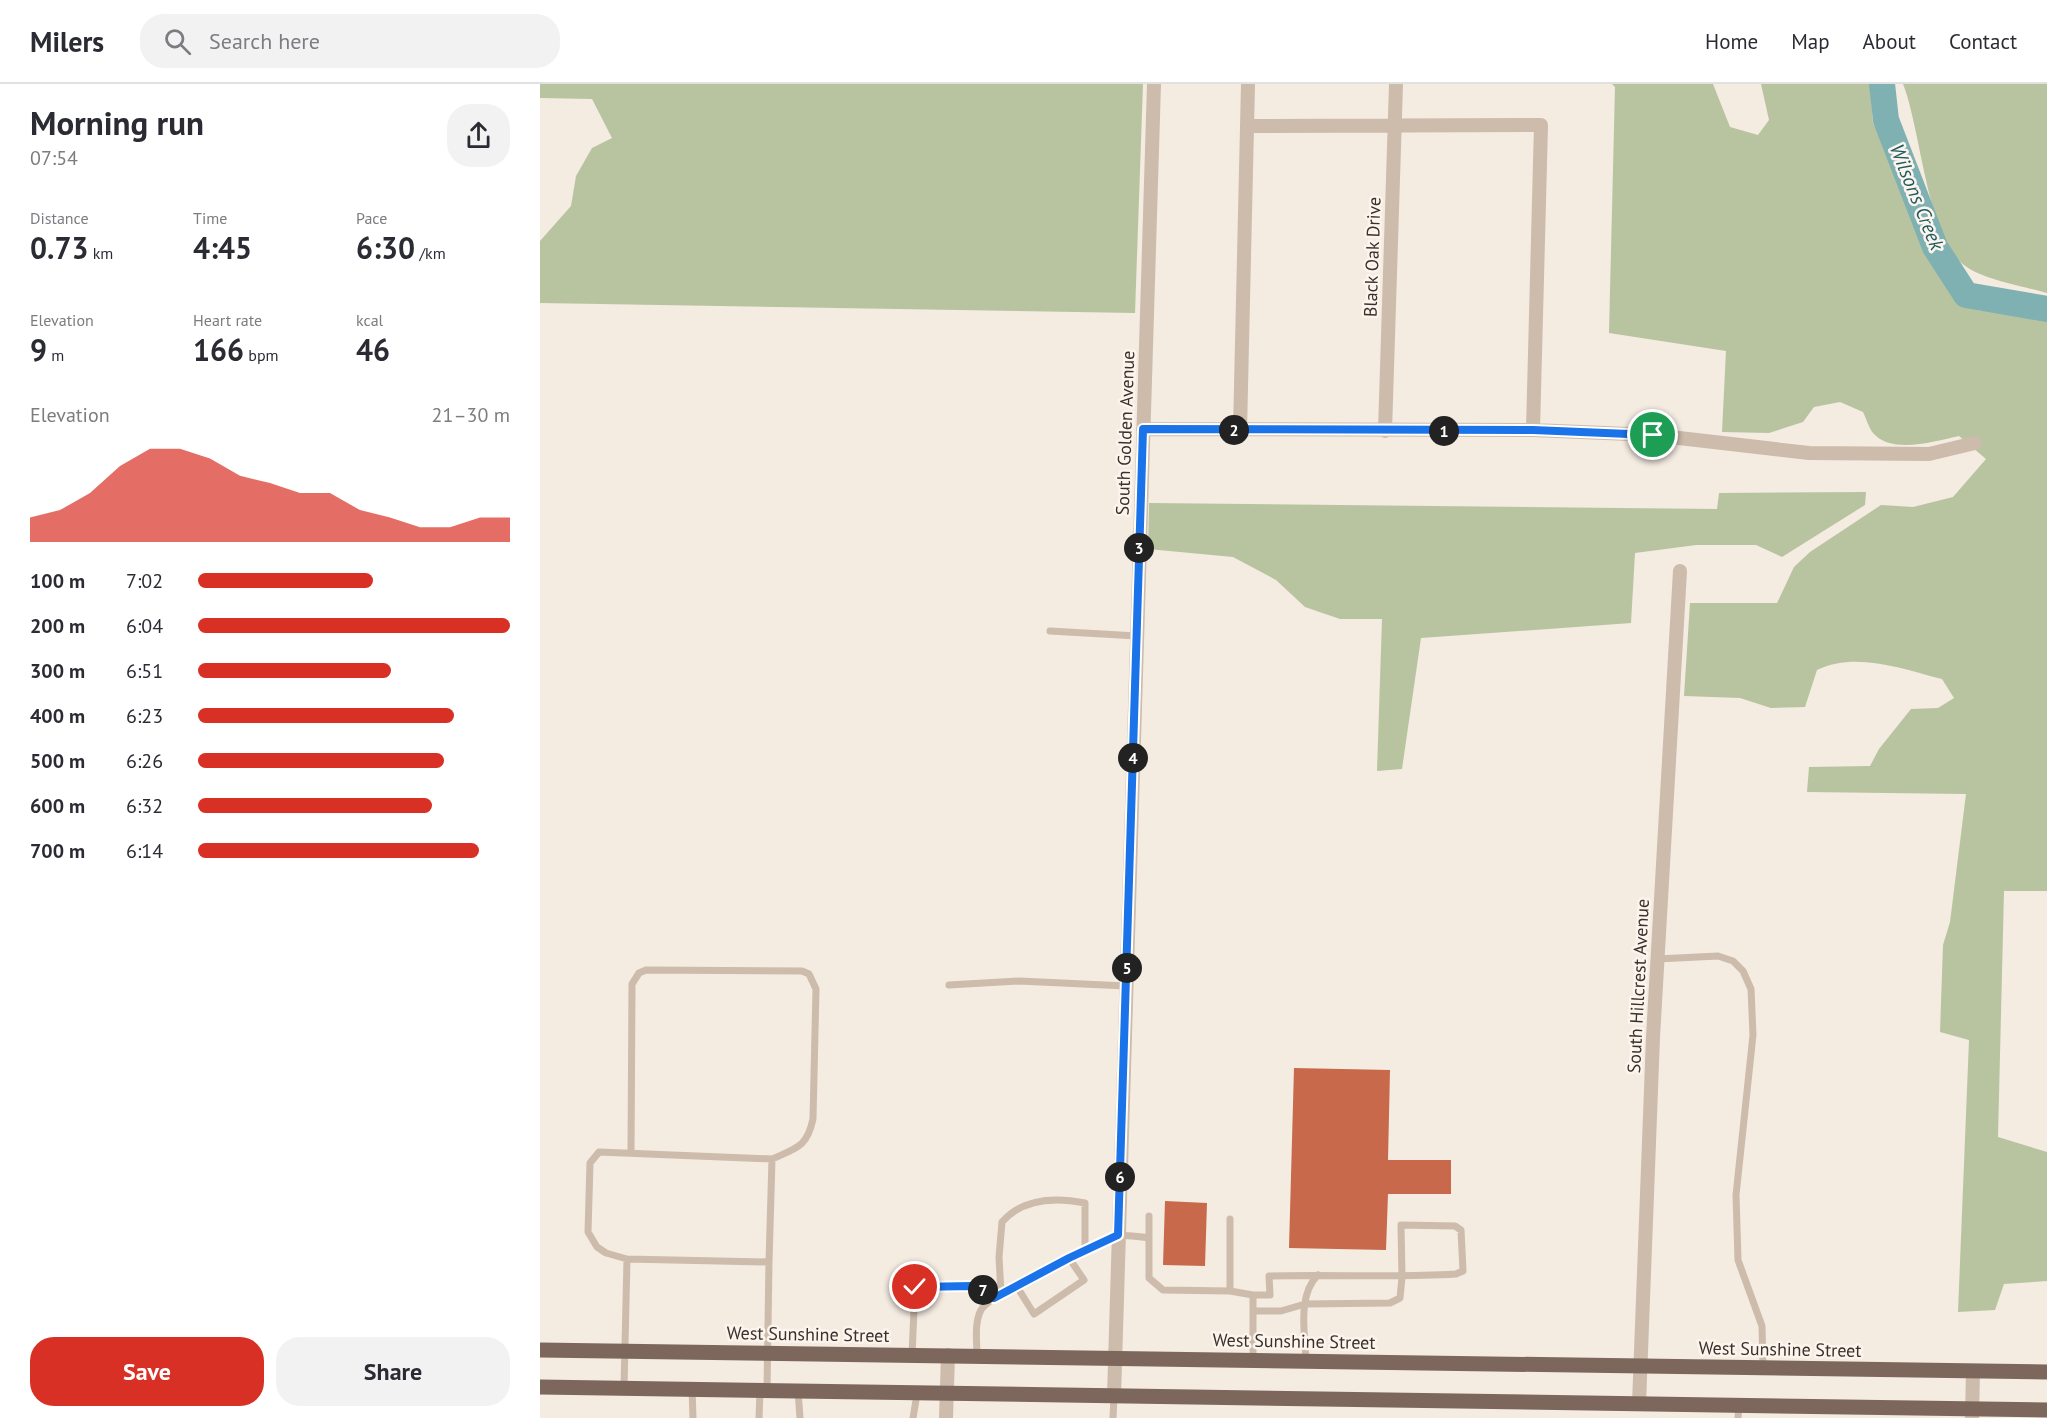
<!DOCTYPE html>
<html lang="en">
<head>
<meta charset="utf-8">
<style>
	:root { --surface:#fff; --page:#f2f2f3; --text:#2b2b33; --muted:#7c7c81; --line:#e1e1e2; --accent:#d93025 }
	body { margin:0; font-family:"PT Sans",sans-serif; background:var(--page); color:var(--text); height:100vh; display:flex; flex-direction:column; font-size:22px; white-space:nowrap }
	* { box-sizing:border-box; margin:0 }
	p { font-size:20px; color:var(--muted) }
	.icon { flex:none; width:33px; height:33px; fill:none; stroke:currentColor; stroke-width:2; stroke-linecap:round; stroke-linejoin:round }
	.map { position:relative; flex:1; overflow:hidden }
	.side { display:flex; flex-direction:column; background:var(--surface); width:540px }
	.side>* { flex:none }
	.pin { position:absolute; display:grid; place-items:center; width:51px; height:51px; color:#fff; margin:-26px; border:3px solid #fff; border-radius:50%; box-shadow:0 2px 6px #0007 }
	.km { position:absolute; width:30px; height:30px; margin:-15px; border-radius:50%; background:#222; color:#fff; font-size:16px; line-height:30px; text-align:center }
	.round { display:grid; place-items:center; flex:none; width:63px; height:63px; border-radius:24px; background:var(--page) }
	.overview { display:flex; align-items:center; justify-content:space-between; height:102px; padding:0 30px }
	h1 { font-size:33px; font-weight:700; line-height:45px }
	.metrics { display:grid; grid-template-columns:repeat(3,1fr); gap:9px; height:102px; padding:6px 30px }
	.metrics div { display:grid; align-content:center }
	.metrics b { font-size:30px; font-weight:700 }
	.metrics small { font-size:16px; font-weight:400 }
	.metrics p { font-size:16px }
	.chart { height:168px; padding:12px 30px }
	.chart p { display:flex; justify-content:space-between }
	.chart svg { width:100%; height:108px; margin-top:6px; fill:var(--accent); opacity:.7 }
	.primary-button { display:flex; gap:12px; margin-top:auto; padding:12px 30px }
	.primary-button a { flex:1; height:69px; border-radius:24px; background:var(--accent); color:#fff; font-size:24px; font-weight:700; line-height:69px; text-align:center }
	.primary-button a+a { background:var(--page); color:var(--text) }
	ul { padding:0 30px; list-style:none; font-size:20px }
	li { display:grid; grid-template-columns:96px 72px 1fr; align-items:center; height:45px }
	li i { height:15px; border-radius:8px; background:var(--accent) }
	header { display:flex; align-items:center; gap:36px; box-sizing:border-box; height:84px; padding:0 30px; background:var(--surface); border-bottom:2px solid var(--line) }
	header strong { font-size:28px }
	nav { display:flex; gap:33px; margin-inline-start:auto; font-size:21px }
	.search { width:420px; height:54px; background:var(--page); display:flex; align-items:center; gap:15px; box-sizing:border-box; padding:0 21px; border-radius:24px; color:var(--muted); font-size:22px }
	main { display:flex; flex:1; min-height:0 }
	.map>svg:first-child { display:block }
	.green { fill:#b8c4a0 }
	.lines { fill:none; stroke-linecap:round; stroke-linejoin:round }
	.river { stroke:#7fb0b2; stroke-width:26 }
	.building { fill:#c8694b }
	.service { stroke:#cdbbac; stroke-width:7 }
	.minor { stroke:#cdbbac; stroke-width:14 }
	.primary { stroke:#7d675c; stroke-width:15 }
	.route-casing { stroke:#fff; stroke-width:12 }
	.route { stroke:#1a73e8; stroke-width:8 }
	.labels { text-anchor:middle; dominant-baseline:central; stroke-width:5; stroke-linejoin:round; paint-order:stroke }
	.street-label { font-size:18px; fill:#3b302b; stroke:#fbf5ee }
	.water-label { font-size:20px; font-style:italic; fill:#1f5a5e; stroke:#fbf5ee }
</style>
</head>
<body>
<header>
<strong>Milers</strong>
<div class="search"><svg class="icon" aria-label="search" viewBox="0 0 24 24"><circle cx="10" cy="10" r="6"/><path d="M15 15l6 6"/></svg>Search here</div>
<nav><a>Home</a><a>Map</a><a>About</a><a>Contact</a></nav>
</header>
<main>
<section class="side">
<div class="overview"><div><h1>Morning run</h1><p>07:54</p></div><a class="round"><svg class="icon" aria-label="share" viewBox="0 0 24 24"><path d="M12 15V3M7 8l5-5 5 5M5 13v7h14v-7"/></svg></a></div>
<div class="metrics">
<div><p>Distance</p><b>0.73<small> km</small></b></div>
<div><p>Time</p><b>4:45</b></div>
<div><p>Pace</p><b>6:30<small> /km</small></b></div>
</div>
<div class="metrics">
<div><p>Elevation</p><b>9<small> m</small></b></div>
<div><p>Heart rate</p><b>166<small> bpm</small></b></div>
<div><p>kcal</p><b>46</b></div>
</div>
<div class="chart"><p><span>Elevation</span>21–30 m</p>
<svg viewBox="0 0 160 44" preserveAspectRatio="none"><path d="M0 44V34L10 31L20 24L30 13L40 6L50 6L60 10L70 17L80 20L90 24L100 24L110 31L120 34L130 38L140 38L150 34L160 34V44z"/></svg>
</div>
<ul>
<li><b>100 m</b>7:02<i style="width:56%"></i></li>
<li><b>200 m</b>6:04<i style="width:100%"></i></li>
<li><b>300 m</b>6:51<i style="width:62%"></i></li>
<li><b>400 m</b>6:23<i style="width:82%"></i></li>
<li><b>500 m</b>6:26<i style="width:79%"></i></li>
<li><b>600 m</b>6:32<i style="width:75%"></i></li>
<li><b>700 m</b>6:14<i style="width:90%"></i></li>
</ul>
<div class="primary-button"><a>Save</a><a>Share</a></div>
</section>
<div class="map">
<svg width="1507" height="1334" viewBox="0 0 1507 1334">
	<rect width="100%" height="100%" fill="#f4ebe1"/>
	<!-- green -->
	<path class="green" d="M 0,0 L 603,0 L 595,229 L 0,219 L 0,157 L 31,122 L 36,92 L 52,64 L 72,54 L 52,15 L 0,14 Z
		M 1072,0 L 1173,0 L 1190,43 L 1218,51 L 1229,36 L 1221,0 L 1330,0 L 1333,39 L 1360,93 L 1389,174 L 1412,209 L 1437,226 L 1507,235 L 1507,807 L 1464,807 L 1458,1053 L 1507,1068 L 1507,1197 L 1464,1200 L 1455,1226 L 1418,1228 L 1429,956 L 1400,948 L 1403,861 L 1410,838 L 1426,710 L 1267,708 L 1269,683 L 1330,682 L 1339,665 L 1371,625 L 1398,624 L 1414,614 L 1402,595 C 1363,585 1315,567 1277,586 L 1265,623 L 1231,624 L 1200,614 L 1144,612 L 1150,519 L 1237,519 L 1254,483 L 1270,468 L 1341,421 L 1373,423 L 1413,413 L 1446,375 L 1419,352 C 1395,357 1352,371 1333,349 C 1329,344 1326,334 1323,328 L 1300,318 L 1274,323 L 1263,338 L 1229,349 L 1182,348 L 1186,267 L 1069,249 L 1075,3 Z
		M 1363,0 L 1507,0 L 1507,209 C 1483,202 1443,196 1424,181 C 1387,154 1381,45 1363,0 Z
		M 1326,408 L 1325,421 L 1242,473 L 1216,461 L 1156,461 L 1095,469 L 1091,539 L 881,554 L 862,685 L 837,687 L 842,535 L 800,535 L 765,523 L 736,496 L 693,473 L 608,465 L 609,419 L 1177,425 L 1179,409 Z"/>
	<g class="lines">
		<!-- river -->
		<path class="river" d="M 1342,0 L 1346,36 L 1395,163 L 1426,211 L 1507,225"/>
	</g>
	<!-- building -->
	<path class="building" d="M 754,984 L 850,986 L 848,1076 L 911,1076 L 911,1110 L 848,1110 L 846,1166 L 749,1164 Z
		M 625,1117 L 667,1119 L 665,1182 L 623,1181 Z"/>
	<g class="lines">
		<!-- service -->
		<path class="service" d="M 510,547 L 597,552
			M 1117,875 L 1178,872 L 1193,877 L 1203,887 L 1211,905 L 1213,951 L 1196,1111 L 1198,1176 L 1222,1242 L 1223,1284
			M 409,901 L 479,897 L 586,902
			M 91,1069 L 92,900 L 99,889 L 106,886 L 262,887 L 269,890 L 276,905 L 273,1035 C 267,1063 257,1064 232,1075
			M 609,1132 L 609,1194 L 623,1206 L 690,1207 L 713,1211
			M 690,1135 L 690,1207
			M 87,1175 L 66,1169 L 57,1163 L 48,1148 L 50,1079 L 59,1068 L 232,1075 L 229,1178
			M 476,1201 L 494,1230 L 544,1196 L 529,1174
			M 461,1209 L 459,1173 L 462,1138 C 483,1114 515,1113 545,1119 L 545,1166
			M 372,1271 L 375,1203 L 433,1202 L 454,1214
			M 437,1272 C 437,1258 434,1239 441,1226 C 451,1210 556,1157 577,1152 C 587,1150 600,1153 609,1154
			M 713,1275 L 713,1211 L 730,1211 L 729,1192 C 792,1190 854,1194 916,1190 L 923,1187 L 921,1146 L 915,1142 L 861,1141 L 862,1193 L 860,1214 L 850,1219 L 765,1220 L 741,1227 L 714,1227
			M 766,1277 C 765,1250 757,1211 778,1191
			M 84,1304 L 87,1175 L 229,1178 L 227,1306
			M 152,1305 L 153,1334
			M 258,1307 L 260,1334
			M 219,1334 L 220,1307
			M 373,1334 L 377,1310
			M 573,1334 L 574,1312
			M 1198,1334 L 1199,1321"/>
		<!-- minor -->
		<path class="minor" d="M 707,42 L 1001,41 L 993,346
			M 603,345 L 993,346 L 1113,351 L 1269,369 L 1389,370 L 1435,359
			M 700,346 L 708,0
			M 845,347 L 856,0
			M 574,1312 L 614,0
			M 1099,1320 L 1113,953 L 1140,487
			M 406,1334 L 408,1271
			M 1432,1334 L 1433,1287"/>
		<!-- primary -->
		<path class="primary" d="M 0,1266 L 1507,1288
			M 0,1303 L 1507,1326"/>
	</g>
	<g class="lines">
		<!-- route casing -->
		<g class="route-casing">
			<path id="route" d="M 375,1203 L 433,1202 L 454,1214 L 529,1174 L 578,1151 L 603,345 L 993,346 L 1113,351"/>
		</g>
		<!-- route -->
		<use href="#route" class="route"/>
	</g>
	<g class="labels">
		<!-- street labels -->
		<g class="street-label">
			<text transform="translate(832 173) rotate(-88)">Black Oak Drive</text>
			<text transform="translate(585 349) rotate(-88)">South Golden Avenue</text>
			<text transform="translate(1098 902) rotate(-87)">South Hillcrest Avenue</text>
			<text transform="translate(268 1250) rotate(1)">West Sunshine Street</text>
			<text transform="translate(754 1257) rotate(1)">West Sunshine Street</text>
			<text transform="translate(1240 1265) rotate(1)">West Sunshine Street</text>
		</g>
		<!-- water labels -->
		<g class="water-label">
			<text transform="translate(1377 113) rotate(68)">Wilsons Creek</text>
		</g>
	</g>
</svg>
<div class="pin" style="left:1113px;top:351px;background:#1e9e55"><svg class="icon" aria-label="arrive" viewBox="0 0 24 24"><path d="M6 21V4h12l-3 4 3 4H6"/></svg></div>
<div class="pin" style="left:375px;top:1203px;background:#d93025"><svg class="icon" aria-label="check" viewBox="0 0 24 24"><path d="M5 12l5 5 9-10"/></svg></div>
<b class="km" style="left:904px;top:347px">1</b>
<b class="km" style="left:694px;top:346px">2</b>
<b class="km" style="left:599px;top:464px">3</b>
<b class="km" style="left:593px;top:674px">4</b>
<b class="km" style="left:587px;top:884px">5</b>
<b class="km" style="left:580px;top:1093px">6</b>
<b class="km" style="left:443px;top:1206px">7</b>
</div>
</main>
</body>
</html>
